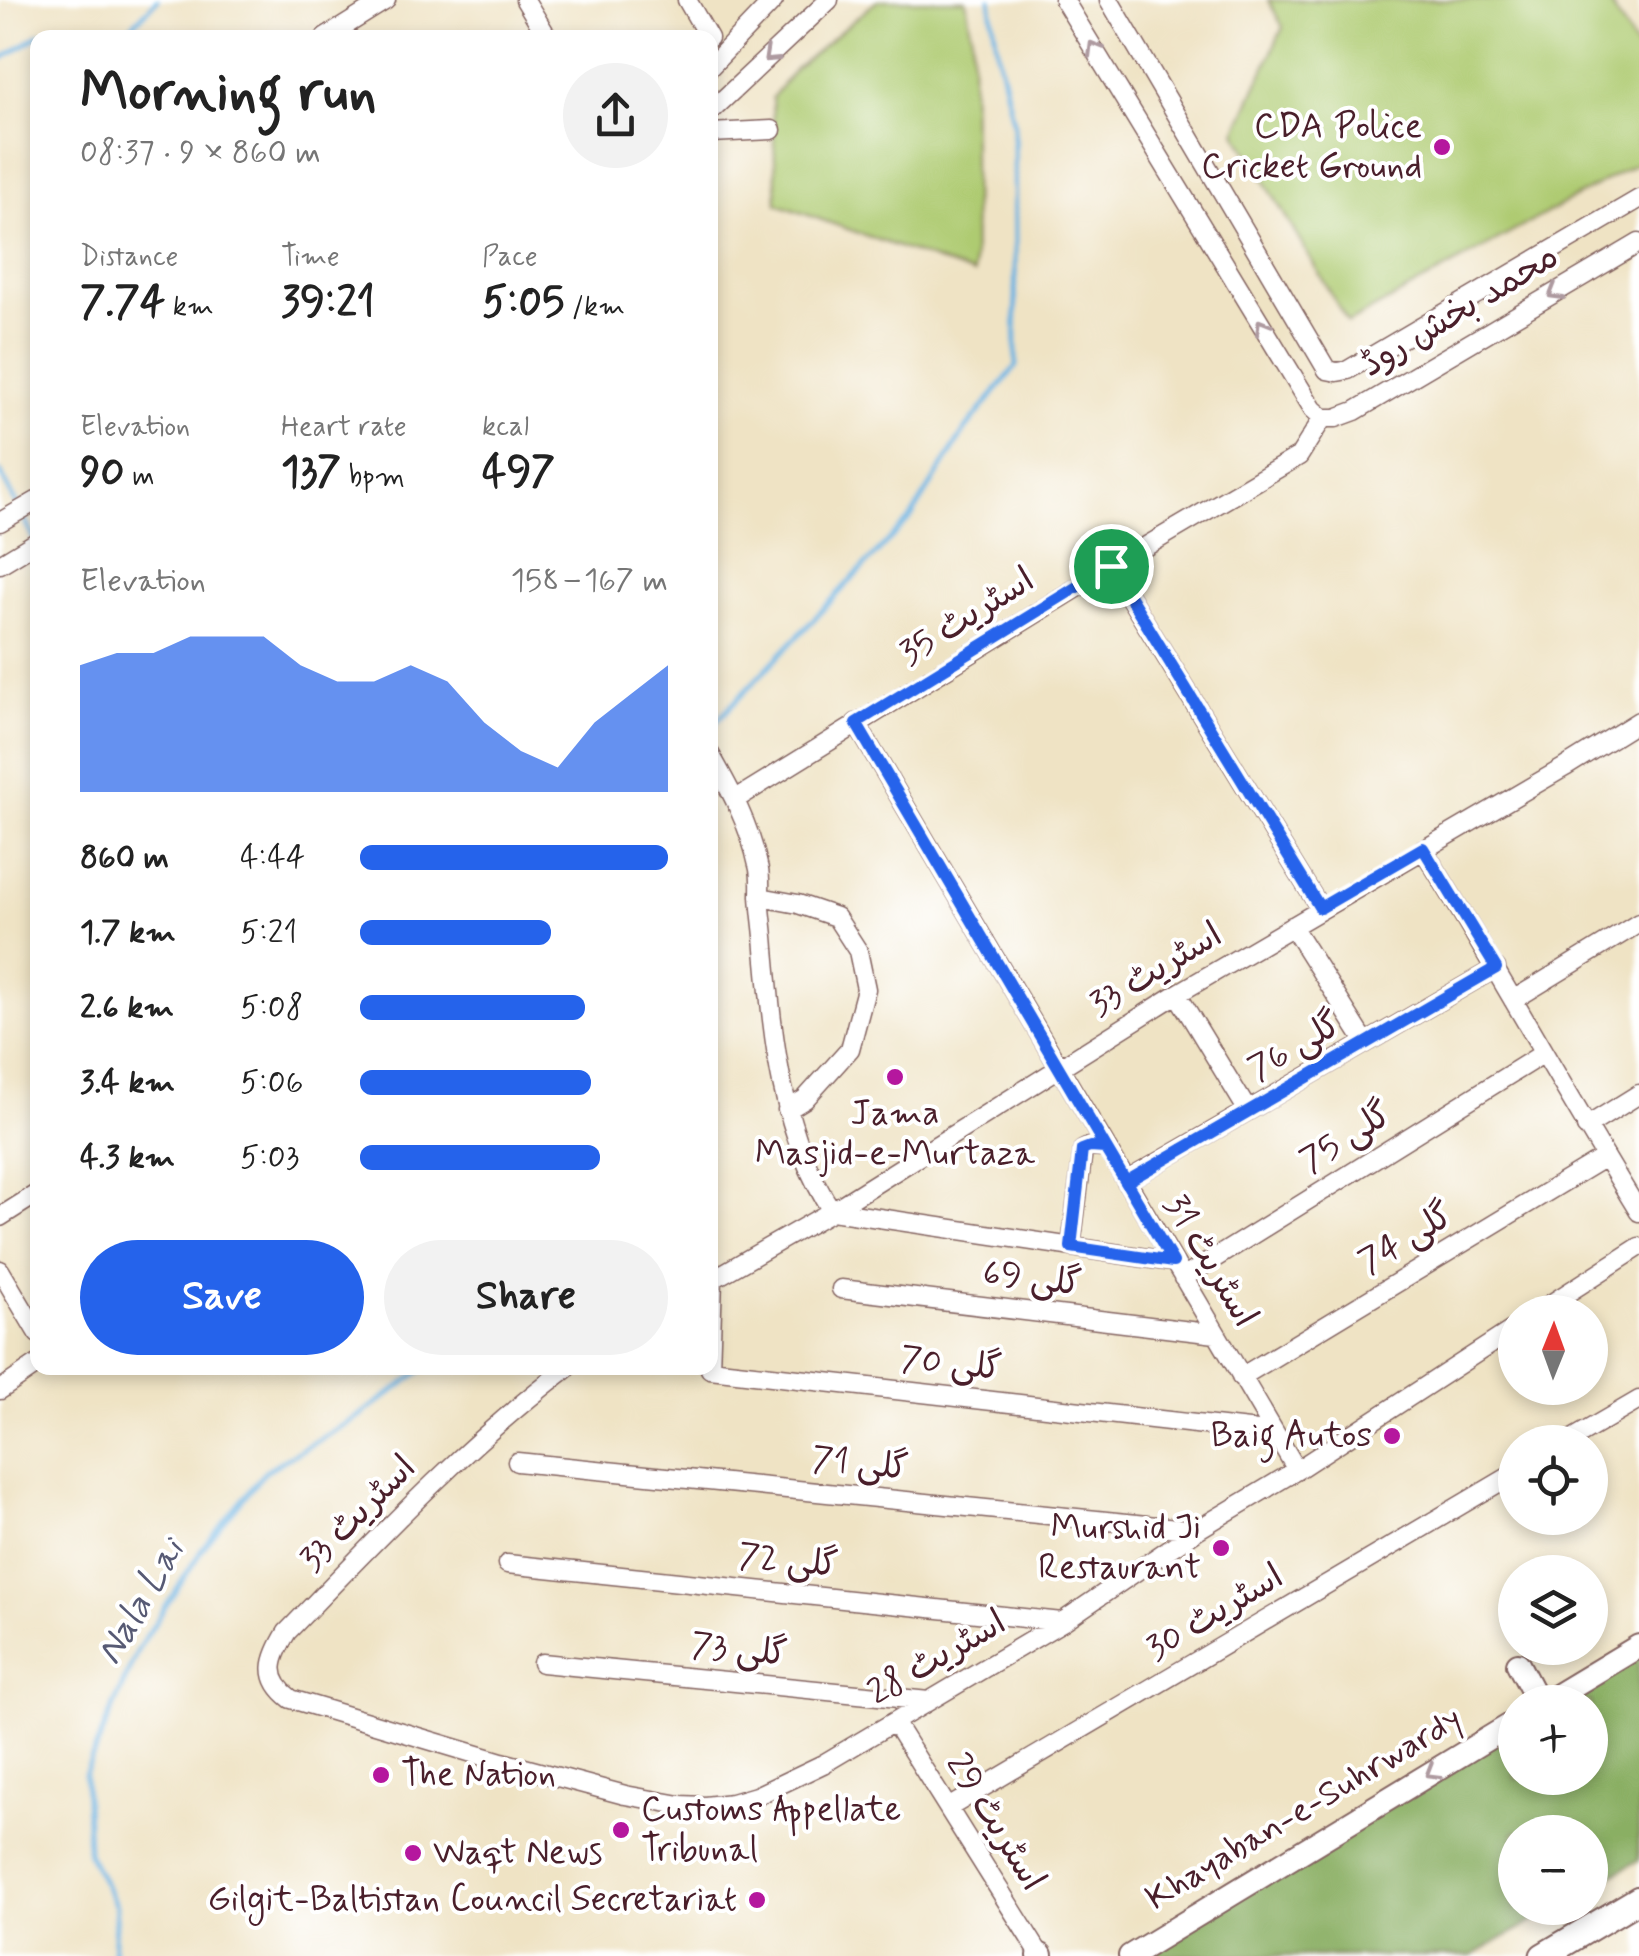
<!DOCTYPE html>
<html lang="en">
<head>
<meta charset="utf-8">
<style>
	:root { --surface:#fff; --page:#f2f2f2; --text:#222; --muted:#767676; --accent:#2563eb }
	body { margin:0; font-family:Mynerve,"Playpen Sans Arabic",sans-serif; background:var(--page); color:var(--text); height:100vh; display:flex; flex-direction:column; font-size:38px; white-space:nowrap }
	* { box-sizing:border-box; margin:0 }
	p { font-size:32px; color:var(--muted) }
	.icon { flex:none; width:55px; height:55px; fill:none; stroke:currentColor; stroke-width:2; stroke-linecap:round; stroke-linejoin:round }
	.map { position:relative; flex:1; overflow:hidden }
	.sheet { position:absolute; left:30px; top:30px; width:688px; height:1345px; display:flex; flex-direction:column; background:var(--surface); border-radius:20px; box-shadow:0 5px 15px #0003 }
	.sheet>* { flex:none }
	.needle { width:65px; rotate:1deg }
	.buttons { position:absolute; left:1498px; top:1295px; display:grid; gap:20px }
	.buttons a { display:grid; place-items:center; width:110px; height:110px; border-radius:50%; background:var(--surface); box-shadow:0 5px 15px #0003; font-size:50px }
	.pin { position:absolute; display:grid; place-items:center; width:85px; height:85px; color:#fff; margin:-42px; border:5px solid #fff; border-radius:50%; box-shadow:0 2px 10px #0007 }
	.round { display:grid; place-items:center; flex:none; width:105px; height:105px; border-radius:52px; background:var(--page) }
	.summary { display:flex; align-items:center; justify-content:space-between; height:170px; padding:0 50px }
	h1 { font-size:55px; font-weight:700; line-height:75px }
	.figures { display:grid; grid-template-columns:repeat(3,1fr); gap:15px; height:170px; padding:10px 50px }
	.figures div { display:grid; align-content:center }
	.figures b { font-size:42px; font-weight:700 }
	.figures small { font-size:28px; font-weight:400 }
	.figures p { font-size:28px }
	.chart { height:280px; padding:20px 50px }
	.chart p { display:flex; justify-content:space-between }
	.chart svg { width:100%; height:180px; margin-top:10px; fill:var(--accent); opacity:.7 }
	.cta { display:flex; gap:20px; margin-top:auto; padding:20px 50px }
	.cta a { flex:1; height:115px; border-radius:60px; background:var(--accent); color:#fff; font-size:40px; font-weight:700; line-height:115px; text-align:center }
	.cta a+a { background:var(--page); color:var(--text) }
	ul { padding:0 50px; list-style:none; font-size:32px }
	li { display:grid; grid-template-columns:160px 120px 1fr; align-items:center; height:75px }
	li i { height:25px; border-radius:12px; background:var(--accent) }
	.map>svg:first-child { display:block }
	.green { fill:#aecb71; stroke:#7c754e; stroke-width:2.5 }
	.forest { fill:#8aaf63; stroke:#6a6747; stroke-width:2.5 }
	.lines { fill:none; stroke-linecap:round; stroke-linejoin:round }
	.stream { stroke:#6ab3e2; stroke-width:5 }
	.minor-casing { stroke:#846461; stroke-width:21 }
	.major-casing { stroke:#846461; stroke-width:26 }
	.highway-casing { stroke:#846461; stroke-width:29 }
	.minor { stroke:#fff; stroke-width:18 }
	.major { stroke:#fff; stroke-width:22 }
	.highway { stroke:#fff; stroke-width:25 }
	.oneway { stroke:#ae9aa0 }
	.route-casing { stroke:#fff; stroke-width:20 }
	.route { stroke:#2563eb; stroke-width:12 }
	.poi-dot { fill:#b5179e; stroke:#fff; stroke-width:4 }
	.labels { text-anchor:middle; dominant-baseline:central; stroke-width:8; stroke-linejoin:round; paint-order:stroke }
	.poi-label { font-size:35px; fill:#4a1f2b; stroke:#fff; text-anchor:end }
	.street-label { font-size:35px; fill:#4a1f2b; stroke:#fff }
	.water-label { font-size:38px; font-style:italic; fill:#575a74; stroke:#fff }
</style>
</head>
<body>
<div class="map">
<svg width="1639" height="1956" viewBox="0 0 1639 1956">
	<rect width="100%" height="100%" fill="#fff"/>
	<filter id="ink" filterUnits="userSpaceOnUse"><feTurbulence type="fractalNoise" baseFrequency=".01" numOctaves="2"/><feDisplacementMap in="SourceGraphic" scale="20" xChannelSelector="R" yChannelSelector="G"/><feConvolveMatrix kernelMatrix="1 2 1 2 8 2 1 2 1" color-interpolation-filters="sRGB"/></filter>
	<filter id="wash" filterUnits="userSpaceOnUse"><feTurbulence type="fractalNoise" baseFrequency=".0048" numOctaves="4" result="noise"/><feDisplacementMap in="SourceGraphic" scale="40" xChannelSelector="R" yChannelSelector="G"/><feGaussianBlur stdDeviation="2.25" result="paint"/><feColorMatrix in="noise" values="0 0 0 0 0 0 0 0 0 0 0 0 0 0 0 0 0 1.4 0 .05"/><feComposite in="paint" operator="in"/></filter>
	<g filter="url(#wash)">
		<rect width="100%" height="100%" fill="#efe3c4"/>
		<!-- green -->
		<path class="green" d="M 878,0 L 966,0 L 972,37 L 974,274 L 777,204 L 772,98 L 795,69 Z
			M 1268,0 L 1608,0 L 1639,52 L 1639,162 L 1348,323 L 1236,132 L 1283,27 Z"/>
		<!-- forest -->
		<path class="forest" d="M 1639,1656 L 1639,1860 L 1590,1888 L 1590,1832 L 1515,1832 L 1515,1908 L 1556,1908 L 1472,1956 L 1137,1956 L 1515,1731 L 1515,1778 L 1590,1778 L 1590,1702 L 1562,1702 Z"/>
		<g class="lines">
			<!-- stream -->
			<path class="stream" d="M 0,60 L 39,35 L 122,36 L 157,0
				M 0,472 L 17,505
				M 22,514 L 35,540
				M 711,727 L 912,516 L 965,430 L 1016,366 L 1014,126 L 998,54 L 990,0
				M 113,1956 L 116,1906 L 88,1853 L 85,1774 L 138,1649 L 203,1548 L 265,1471 L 358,1417 L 425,1368"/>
		</g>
	</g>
	<g filter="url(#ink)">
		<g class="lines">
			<!-- minor casing -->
			<g class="minor-casing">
				<path id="minor" d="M 525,0 L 548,38
					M 687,0 L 709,38
					M 1064,0 L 1313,409 L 1323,418 L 1336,418 L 1355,411 L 1639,243
					M 1109,0 L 1327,370 L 1337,372 L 1348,370 L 1639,199
					M 325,38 L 386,0
					M 710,67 L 774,0
					M 710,112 L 829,0
					M 710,133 L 772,130
					M 0,522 L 38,500
					M 0,564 L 38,541
					M 1111,567 L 1320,908
					M 856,723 L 1297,1470
					M 710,754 C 731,791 749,824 758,865 C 761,875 760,885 760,896 C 761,913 764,931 765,949 C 773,1039 781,1134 832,1211 L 1173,1262
					M 736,799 L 1111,567 L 1299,456 L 1323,418
					M 1423,849 C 1497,969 1565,1092 1639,1212
					M 760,897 L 798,904 L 836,917 L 858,951 L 866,989 L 850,1049 L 805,1099 L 787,1110
					M 1292,926 L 1366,1043
					M 1177,994 L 1248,1111
					M 1513,1000 L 1639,923
					M 1586,1127 L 1639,1094
					M 1126,1181 L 1496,968
					M 0,1217 L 38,1193
					M 1071,1247 L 1083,1150 L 1089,1147 L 1105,1148
					M 0,1270 L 38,1334
					M 1183,1278 L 1544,1053
					M 713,1279 L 710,1369 L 1275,1433
					M 710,1281 L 832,1211 L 1177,994 L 1565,767 L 1639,721
					M 841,1289 L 1216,1334
					M 1538,1312 L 1639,1247
					M 567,1368 C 465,1445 376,1540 287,1632 C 271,1658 263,1678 291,1699 L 502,1762 L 625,1795 L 680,1805 L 705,1806 L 732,1803 L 756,1796 L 823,1764 L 1062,1622 L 1197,1530 L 1297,1470 L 1515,1328
					M 1241,1377 L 1605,1157
					M 0,1390 L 38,1364
					M 1567,1442 L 1639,1400
					M 517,1462 L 1197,1530
					M 507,1564 L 1062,1622
					M 542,1663 L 929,1701
					M 894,1722 L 1041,1956
					M 948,1808 L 1515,1473"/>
			</g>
			<!-- major casing -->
			<g class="major-casing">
				<path id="major" d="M 1518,1664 L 1538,1702
					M 1546,1702 L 1639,1646
					M 1039,1956 L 1041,1955
					M 1130,1956 L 1515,1722"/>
			</g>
			<!-- highway casing -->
			<g class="highway-casing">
				<path id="highway" d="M 1543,1956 L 1639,1899"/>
			</g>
			<!-- minor -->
			<use href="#minor" class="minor"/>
			<!-- major -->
			<use href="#major" class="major"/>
			<!-- highway -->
			<use href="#highway" class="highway"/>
		</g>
		<!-- one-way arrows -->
		<defs><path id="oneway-chevron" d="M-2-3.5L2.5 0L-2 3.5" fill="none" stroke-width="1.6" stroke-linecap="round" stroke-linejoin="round" transform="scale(2.5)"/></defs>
		<g class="oneway">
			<use href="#oneway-chevron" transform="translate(1094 48) rotate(-121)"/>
			<use href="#oneway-chevron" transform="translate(770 56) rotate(137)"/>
			<use href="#oneway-chevron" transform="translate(1555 293) rotate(149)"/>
			<use href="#oneway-chevron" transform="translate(1262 326) rotate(-121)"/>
			<use href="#oneway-chevron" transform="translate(1432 1772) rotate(149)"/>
		</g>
	</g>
	<g class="lines" filter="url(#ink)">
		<!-- route casing -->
		<g class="route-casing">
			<path id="route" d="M 1111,566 L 856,723 L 1173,1262 L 1071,1247 L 1082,1150 L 1090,1147 L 1105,1148 L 1126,1182 L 1496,968 L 1423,848 L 1320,908 L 1111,566"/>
		</g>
		<!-- route -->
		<use href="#route" class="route"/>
	</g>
	<!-- markers -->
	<g class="poi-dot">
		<circle cx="1442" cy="147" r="10"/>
		<circle cx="895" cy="1077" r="10"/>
		<circle cx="1392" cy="1436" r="10"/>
		<circle cx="1221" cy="1548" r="10"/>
		<circle cx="381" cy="1775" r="10"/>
		<circle cx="621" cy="1830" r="10"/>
		<circle cx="413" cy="1853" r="10"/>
		<circle cx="757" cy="1900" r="10"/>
	</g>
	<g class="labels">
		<!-- poi labels -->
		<g class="poi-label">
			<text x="1422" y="127">CDA Police<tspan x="1422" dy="40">Cricket Ground</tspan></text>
			<text x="895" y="1114" text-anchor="middle">Jama<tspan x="895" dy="40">Masjid-e-Murtaza</tspan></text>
			<text x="1372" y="1436">Baig Autos</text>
			<text x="1201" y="1528">Murshid Ji<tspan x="1201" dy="40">Restaurant</tspan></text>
			<text x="401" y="1775" text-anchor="start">The Nation</text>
			<text x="641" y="1810" text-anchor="start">Customs Appellate<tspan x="641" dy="40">Tribunal</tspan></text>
			<text x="433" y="1853" text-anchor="start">Waqt News</text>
			<text x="737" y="1900">Gilgit-Baltistan Council Secretariat</text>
		</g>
		<!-- street labels -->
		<g class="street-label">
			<text transform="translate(1460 311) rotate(-31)">محمد بخش روڈ</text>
			<text transform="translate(967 617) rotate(-32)">اسٹریٹ 35</text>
			<text transform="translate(1156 970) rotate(-31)">اسٹریٹ 33</text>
			<text transform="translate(1295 1047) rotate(-30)">گلی 76</text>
			<text transform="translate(1346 1138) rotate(-32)">گلی 75</text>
			<text transform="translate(1406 1239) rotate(-31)">گلی 74</text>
			<text transform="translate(1210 1261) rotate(59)">اسٹریٹ 31</text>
			<text transform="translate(1032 1279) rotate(7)">گلی 69</text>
			<text transform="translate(951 1364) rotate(6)">گلی 70</text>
			<text transform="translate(860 1464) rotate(6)">گلی 71</text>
			<text transform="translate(358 1514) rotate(-45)">اسٹریٹ 33</text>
			<text transform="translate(788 1561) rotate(6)">گلی 72</text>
			<text transform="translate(1215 1613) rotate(-31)">اسٹریٹ 30</text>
			<text transform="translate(739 1650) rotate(6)">گلی 73</text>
			<text transform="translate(937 1658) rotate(-30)">اسٹریٹ 28</text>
			<text transform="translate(1304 1809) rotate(-31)">Khayaban-e-Suhrwardy</text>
			<text transform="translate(995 1822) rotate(58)">اسٹریٹ 29</text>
		</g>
		<!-- water labels -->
		<g class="water-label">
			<text transform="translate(141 1602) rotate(-60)">Nala Lai</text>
		</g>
	</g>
</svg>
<div class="buttons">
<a><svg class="needle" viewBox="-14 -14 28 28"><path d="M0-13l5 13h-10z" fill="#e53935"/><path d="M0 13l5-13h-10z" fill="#767676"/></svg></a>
<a><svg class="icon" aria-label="locate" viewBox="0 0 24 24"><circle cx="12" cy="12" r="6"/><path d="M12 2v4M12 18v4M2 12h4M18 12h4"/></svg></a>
<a><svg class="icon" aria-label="layers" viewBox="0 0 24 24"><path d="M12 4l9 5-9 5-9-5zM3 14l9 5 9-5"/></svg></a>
<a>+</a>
<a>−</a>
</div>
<div class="pin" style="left:1111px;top:566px;background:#1e9e55"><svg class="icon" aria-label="arrive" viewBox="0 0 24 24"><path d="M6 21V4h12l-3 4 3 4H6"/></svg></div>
<section class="sheet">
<div class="summary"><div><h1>Morning run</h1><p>08:37 · 9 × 860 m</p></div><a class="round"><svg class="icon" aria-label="share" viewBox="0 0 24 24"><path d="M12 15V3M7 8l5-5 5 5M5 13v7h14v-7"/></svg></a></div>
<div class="figures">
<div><p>Distance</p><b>7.74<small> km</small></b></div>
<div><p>Time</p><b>39:21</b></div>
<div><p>Pace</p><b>5:05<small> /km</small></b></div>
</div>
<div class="figures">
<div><p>Elevation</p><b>90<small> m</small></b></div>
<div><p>Heart rate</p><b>137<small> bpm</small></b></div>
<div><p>kcal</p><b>497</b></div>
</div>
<div class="chart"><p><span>Elevation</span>158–167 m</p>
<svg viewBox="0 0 160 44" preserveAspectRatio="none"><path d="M0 44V13L10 10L20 10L30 6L40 6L50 6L60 13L70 17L80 17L90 13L100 17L110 27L120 34L130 38L140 27L150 20L160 13V44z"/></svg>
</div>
<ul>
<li><b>860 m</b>4:44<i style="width:100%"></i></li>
<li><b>1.7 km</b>5:21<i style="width:62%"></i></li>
<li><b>2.6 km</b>5:08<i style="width:73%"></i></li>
<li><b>3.4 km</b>5:06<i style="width:75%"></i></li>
<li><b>4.3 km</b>5:03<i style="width:78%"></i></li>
</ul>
<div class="cta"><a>Save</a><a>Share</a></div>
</section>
</div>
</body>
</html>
